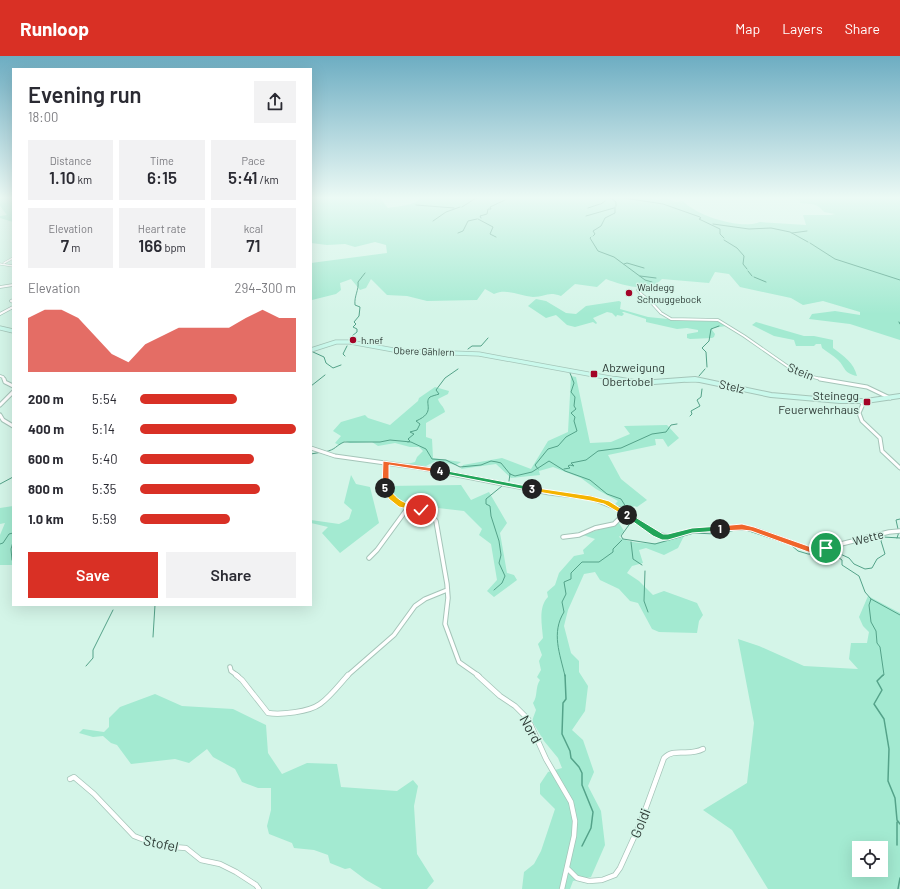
<!DOCTYPE html>
<html lang="en">
<head>
<meta charset="utf-8">
<style>
	:root { --surface:#fff; --page:#f2f2f3; --text:#2b2b33; --muted:#7c7c81; --accent:#d93025 }
	body { margin:0; font-family:Barlow,sans-serif; background:var(--page); color:var(--text); height:100vh; display:flex; flex-direction:column; font-size:15px; white-space:nowrap }
	* { box-sizing:border-box; margin:0 }
	p { font-size:13px; color:var(--muted) }
	.icon { flex:none; width:22px; height:22px; fill:none; stroke:currentColor; stroke-width:2; stroke-linecap:round; stroke-linejoin:round }
	.map { position:relative; flex:1; overflow:hidden }
	.drawer { position:absolute; left:12px; top:12px; width:300px; height:538px; display:flex; flex-direction:column; background:var(--surface); border-radius:0px; box-shadow:0 4px 16px #0002 }
	.drawer>* { flex:none }
	.fabs { position:absolute; left:852px; top:785px; display:grid; gap:8px }
	.fabs a { display:grid; place-items:center; width:36px; height:36px; border-radius:0px; background:var(--surface); box-shadow:0 4px 16px #0002; font-size:20px }
	.pin { position:absolute; display:grid; place-items:center; width:34px; height:34px; color:#fff; margin:-17px; border:2px solid #fff; border-radius:50%; box-shadow:0 1px 4px #0007 }
	.km { position:absolute; width:20px; height:20px; margin:-10px; border-radius:50%; background:#222; color:#fff; font-size:11px; line-height:20px; text-align:center }
	.round { display:grid; place-items:center; flex:none; width:42px; height:42px; border-radius:0px; background:var(--page) }
	.summary { display:flex; align-items:center; justify-content:space-between; height:68px; padding:0 16px }
	h1 { font-size:22px; font-weight:600; line-height:30px }
	.stats { display:grid; grid-template-columns:repeat(3,1fr); gap:6px; height:68px; padding:4px 16px }
	.stats div { display:grid; align-content:center; border-radius:0px; background:var(--page); text-align:center }
	.stats b { font-size:17px; font-weight:600 }
	.stats small { font-size:11px; font-weight:400 }
	.stats p { font-size:11px }
	.chart { height:112px; padding:8px 16px }
	.chart p { display:flex; justify-content:space-between }
	.chart svg { width:100%; height:72px; margin-top:4px; fill:var(--accent); opacity:.7 }
	.cta { display:flex; gap:8px; margin-top:auto; padding:8px 16px }
	.cta a { flex:1; height:46px; border-radius:0px; background:var(--accent); color:#fff; font-size:16px; font-weight:600; line-height:46px; text-align:center }
	.cta a+a { background:var(--page); color:var(--text) }
	ul { padding:0 16px; list-style:none; font-size:13px }
	li { display:grid; grid-template-columns:64px 48px 1fr; align-items:center; height:30px }
	li i { height:10px; border-radius:5px; background:var(--accent) }
	header { display:flex; align-items:center; gap:24px; box-sizing:border-box; height:56px; padding:0 20px; background:var(--accent); color:#fff }
	header strong { font-size:19px }
	nav { display:flex; gap:22px; margin-inline-start:auto; font-size:14px }
	.map>svg:first-child { display:block }
	.green { fill:#a3ead1; fill-rule:evenodd }
	.lines { fill:none; stroke-linecap:round; stroke-linejoin:round }
	.stream-far1 { stroke:#54a289; stroke-width:1 }
	.stream { stroke:#54a289; stroke-width:1.5 }
	.minor-far4-casing { stroke:#a5c5b9; stroke-width:2.5 }
	.minor-far3-casing { stroke:#a5c5b9; stroke-width:3.5 }
	.minor-far2-casing { stroke:#a5c5b9; stroke-width:5 }
	.minor-far1-casing { stroke:#a5c5b9; stroke-width:5.5 }
	.minor-casing { stroke:#a5c5b9; stroke-width:6 }
	.secondary-far1-casing { stroke:#a5c5b9; stroke-width:5 }
	.secondary-casing { stroke:#a5c5b9; stroke-width:6 }
	.minor-far4 { stroke:#fff; stroke-width:1.5 }
	.minor-far3 { stroke:#fff; stroke-width:2 }
	.minor-far2 { stroke:#fff; stroke-width:3 }
	.minor-far1 { stroke:#fff; stroke-width:3.5 }
	.minor { stroke:#fff; stroke-width:4.5 }
	.secondary-far1 { stroke:#caf9ec; stroke-width:3.5 }
	.secondary { stroke:#caf9ec; stroke-width:4 }
	.split-1 { fill:#f0652b; stroke:#fff }
	.split-2 { fill:#22a559; stroke:#fff }
	.split-3 { fill:#f5b400; stroke:#fff }
	.split-4 { fill:#22a559; stroke:#fff }
	.split-5 { fill:#f0652b; stroke:#fff }
	.split-6 { fill:#f5b400; stroke:#fff }
	.poi-dot { fill:#a30427; stroke:#d4f5e8; stroke-width:1.5 }
	.labels { text-anchor:middle; dominant-baseline:central; stroke-width:3; stroke-linejoin:round; paint-order:stroke }
	.far-poi-label { font-size:10px; fill:#2f3c37; stroke:#d4f5e8; text-anchor:start }
	.far-street-label { font-size:10px; fill:#2f3c37; stroke:#d4f5e8 }
	.poi-label { font-size:12px; fill:#2f3c37; stroke:#d4f5e8; text-anchor:start }
	.street-label { font-size:12px; fill:#2f3c37; stroke:#d4f5e8 }
	.near-street-label { font-size:14px; fill:#2f3c37; stroke:#d4f5e8 }
</style>
</head>
<body>
<header>
<strong>Runloop</strong>
<nav><a>Map</a><a>Layers</a><a>Share</a></nav>
</header>
<div class="map">
<svg width="900" height="833" viewBox="0 0 900 833">
	<rect width="100%" height="100%" fill="#d4f5e8"/>
	<!-- green -->
	<path class="green" d="M 0,142 L 13,142 L 13,166 L 0,162 L 0,160 L 7,159 L 0,150 Z
		M 311,142 L 380,142 L 388,152 C 399,150 413,150 421,142 L 645,142 L 658,144 L 665,142 L 676,146 L 683,145 C 697,160 741,174 760,166 L 806,169 L 803,159 L 831,159 L 835,158 L 824,156 C 816,146 812,149 800,147 L 800,144 L 790,143 L 790,142 L 900,142 L 900,284 L 850,268 L 809,263 L 812,258 L 835,255 L 860,259 L 860,256 L 823,245 L 803,249 L 791,242 L 740,231 L 729,218 L 715,216 L 709,227 L 662,223 C 649,238 622,229 606,223 L 597,231 L 575,228 L 561,240 C 547,235 546,241 533,241 C 519,240 507,232 494,238 L 485,233 L 477,244 L 427,245 L 407,240 L 387,239 L 371,223 L 366,232 L 360,234 L 351,223 L 340,227 L 341,234 L 336,238 L 312,244 L 311,207 L 387,197 L 386,189 L 375,186 L 355,191 L 345,188 L 327,189 L 311,187 Z
		M 536,243 L 546,245 L 566,257 L 576,258 L 586,250 L 619,245 L 621,246 L 620,253 L 648,261 L 678,264 L 719,265 L 726,270 L 713,272 L 712,274 L 715,278 L 714,281 L 712,282 L 690,283 L 687,282 L 687,278 L 698,276 L 698,274 L 687,272 L 677,273 L 646,266 L 646,263 L 624,256 L 622,256 L 624,258 L 622,260 L 617,259 L 616,261 L 612,257 L 607,256 L 593,262 L 597,267 L 596,268 L 593,266 L 575,271 L 567,269 L 556,259 L 546,262 L 528,250 Z
		M 756,266 L 804,280 L 814,280 L 833,284 L 833,292 C 844,300 854,307 857,320 C 843,317 846,312 838,304 C 834,300 827,296 822,292 L 821,288 L 816,288 L 814,290 L 796,290 L 794,284 L 774,280 L 752,269 Z
		M 571,320 L 576,321 L 590,387 L 611,386 L 630,378 L 624,370 L 667,369 L 679,382 L 668,391 L 663,383 L 655,383 L 656,389 L 608,399 L 621,423 L 647,444 L 637,451 L 634,450 L 628,456 L 615,448 L 618,445 L 596,433 L 581,422 L 553,411 L 539,415 L 540,419 L 511,422 L 496,408 L 461,413 L 463,409 L 502,402 L 531,413 L 548,385 L 568,376 Z
		M 435,331 L 449,335 L 448,338 L 438,343 C 439,348 444,350 445,356 L 426,367 L 426,381 L 432,383 L 433,402 L 461,406 L 456,409 L 436,405 L 426,410 L 407,408 L 415,406 L 417,401 L 423,395 L 419,391 L 410,391 L 395,387 L 378,390 L 372,386 L 350,387 L 345,385 L 339,389 L 335,387 L 341,380 L 333,375 L 341,366 L 365,359 L 368,362 L 390,369 L 418,345 L 419,342 Z
		M 351,419 L 356,428 L 370,431 L 379,467 L 340,497 L 322,477 L 328,471 L 311,467 L 311,464 L 339,468 L 349,463 L 352,454 L 344,447 Z
		M 461,429 L 471,444 L 489,436 L 507,467 L 500,477 L 507,517 L 514,519 L 517,524 L 494,541 L 487,535 L 497,524 L 491,488 L 479,479 L 482,473 L 464,455 L 438,452 L 430,456 C 410,448 399,452 387,430 Z
		M 13,450 L 13,509 L 0,509 L 0,479 L 5,467 L 0,468 L 0,452 Z
		M 619,467 L 624,475 L 619,481 C 627,487 652,489 662,486 C 669,484 675,481 682,479 L 684,480 L 678,492 L 664,499 L 646,492 L 639,494 L 643,507 L 632,510 L 627,517 L 639,525 L 653,539 L 664,535 L 697,547 L 703,559 L 699,565 L 697,577 L 659,576 L 652,573 L 638,547 L 630,545 L 619,533 L 600,524 L 595,516 L 584,518 L 568,554 L 564,570 L 571,597 L 579,605 L 579,616 L 588,630 L 585,655 L 572,674 L 583,684 L 594,716 L 588,730 L 601,755 L 605,789 L 591,821 L 573,825 L 570,833 L 522,833 L 524,816 L 534,808 L 541,795 L 555,753 L 540,738 L 540,728 L 548,716 L 562,712 L 558,702 L 544,685 L 532,665 L 536,654 L 533,647 C 538,640 535,631 540,624 L 537,621 L 541,614 L 539,605 L 542,599 L 538,588 L 543,582 C 542,569 538,551 548,541 L 547,536 L 555,529 L 559,517 L 574,500 L 584,498 L 583,494 L 595,483 L 583,479 Z
		M 868,540 L 900,557 L 900,833 L 768,833 L 732,774 L 703,754 L 747,727 L 754,667 L 738,583 L 759,590 L 804,610 L 858,613 L 849,603 L 851,587 L 867,587 L 869,576 L 863,570 L 859,561 ZM 859,792 L 881,792 L 881,814 L 859,814 Z
		M 155,638 L 182,650 L 233,653 L 266,669 L 268,697 L 282,718 L 307,707 L 337,708 L 341,731 L 397,735 L 413,724 L 418,730 L 414,750 L 417,798 L 434,825 L 427,833 L 382,833 L 366,824 L 350,812 L 345,813 L 330,807 L 328,799 L 314,794 L 294,792 L 292,787 L 269,778 L 267,770 L 271,754 L 271,732 L 258,732 L 242,726 L 235,713 L 213,701 L 207,693 L 189,707 L 175,703 L 131,708 L 117,689 L 111,687 L 103,680 L 93,681 L 79,677 L 83,673 L 104,676 L 109,671 L 109,662 L 120,651 Z"/>
	<g class="lines">
		<!-- stream-far1 -->
		<path class="stream-far1" d="M 375,142 L 376,144
			M 611,142 L 616,146 L 616,150
			M 624,142 L 663,148 L 700,161 L 701,162 L 699,163 L 720,173 L 720,178 L 724,182
			M 601,148 L 605,145
			M 416,149 L 454,152
			M 462,151 L 476,142
			M 588,152 L 600,148
			M 586,160 L 614,152
			M 481,162 L 480,160 L 487,158 L 488,153 L 491,153 L 490,151 L 505,144
			M 478,163 L 493,171 L 490,178 L 496,181
			M 433,165 L 446,156 L 460,151
			M 713,168 L 749,173 L 771,172 L 790,176 L 808,186
			M 458,177 L 463,175 L 468,165 L 477,163
			M 792,177 L 807,175
			M 593,180 L 595,178 L 593,175 L 601,170 L 605,162 L 615,157 L 615,151
			M 591,181 L 590,182 L 598,195 L 614,201 L 645,224 L 652,226
			M 724,184 L 737,192 L 744,200 L 743,208 L 747,213
			M 810,187 L 835,203 L 900,224
			M 624,208 L 627,207 L 644,212
			M 748,215 L 752,220
			M 640,220 L 656,222
			M 754,221 L 766,226
			M 899,266 L 900,268
			M 352,280 L 357,276 L 357,273 L 353,271 L 356,268 L 354,266 L 359,260 L 360,251 L 355,249 C 354,240 359,234 358,226 L 365,217
			M 468,293 L 472,290 L 481,290 L 488,282
			M 313,296 L 324,301 L 326,307 L 333,312 L 341,309
			M 345,300 L 343,298 L 347,290
			M 707,311 L 706,296 L 702,292 L 709,285 L 711,273 L 719,270
			M 699,320 L 705,313
			M 311,330 L 325,319
			M 690,360 L 692,358 L 691,355 L 700,350 L 697,344 L 701,341 L 702,333
			M 408,386 L 410,385 L 408,383 L 414,378 L 410,376 L 417,374 L 420,368 L 416,365 C 437,356 423,347 430,341 C 432,340 436,339 439,338 L 436,334 L 445,322 L 458,313
			M 325,396 C 337,393 335,390 344,386 L 380,386 L 390,384 L 411,386 L 426,393 L 432,403 L 446,404 L 460,411 L 481,409 L 491,405 L 497,406 L 501,407 L 510,418 L 515,420 L 532,416 L 549,405 L 565,415 L 590,424 L 607,438 L 621,443 L 631,459
			M 311,398 L 322,396
			M 538,413 L 535,409 L 548,393 L 558,390 L 566,381 L 577,375 L 574,365 L 575,361 L 571,357 L 576,353 L 574,350 L 575,341 L 571,336 L 574,327 L 570,317
			M 564,413 L 570,412 L 568,410 L 570,409 L 574,410 L 571,407 L 586,404 L 598,395 L 621,392 L 652,378 L 666,376 L 671,369 L 677,368
			M 509,425 L 510,418
			M 0,428 L 13,421
			M 631,462 L 631,466 L 621,480 L 623,483 L 655,488 L 694,477 L 715,478 L 736,474 L 746,474 L 791,489 L 798,495 L 808,498 L 826,499 L 838,497 L 849,502 L 854,508 L 865,513 L 872,512 L 877,503 L 885,498 L 881,485 L 883,481 L 900,482
			M 898,473 L 896,464 L 900,463
			M 897,482 L 899,476
			M 631,486 L 633,503 L 642,509
			M 0,488 L 3,487 L 9,478 L 13,477
			M 835,499 L 842,504 L 842,509 L 859,520 L 865,536 L 871,543 L 869,549 L 871,566 L 876,575 L 877,587 L 880,591 L 884,619 L 882,620
			M 12,504 L 11,493 L 13,486
			M 645,515 L 644,545 L 648,556
			M 494,534 L 502,527 L 505,520 L 499,507 L 501,499 L 499,485 L 491,460 L 490,450 L 486,448 L 486,443 L 502,430
			M 871,543 L 900,559
			M 153,581 L 155,549
			M 86,610 L 93,602 L 93,594 L 113,554
			M 565,620 C 560,598 551,577 564,556 L 562,546 L 566,538 L 564,526 L 571,523 L 571,517 L 582,506 L 599,506 L 613,496 L 613,493 L 622,484"/>
		<!-- stream -->
		<path class="stream" d="M 565,619 L 566,643 L 563,647 L 562,678 L 570,695 L 571,702 L 579,711 L 582,717 L 582,729 L 593,756 L 591,772 L 582,790
			M 883,619 L 877,625 L 882,634 L 874,648 L 884,663 L 889,693 L 888,725 L 895,742 L 897,764 L 900,768
			M 897,766 L 897,789
			M 898,833 L 900,822"/>
		<!-- minor-far4 casing -->
		<g class="minor-far4-casing">
			<path id="minor-far4" d="M 4,207 L 13,202
				M 0,208 L 13,210"/>
		</g>
		<!-- minor-far3 casing -->
		<g class="minor-far3-casing">
			<path id="minor-far3" d="M 0,231 L 13,229
				M 638,234 L 642,239 L 651,246 L 661,257 L 671,263 L 718,264 L 744,280 L 790,312 L 805,319 L 825,324
				M 13,244 L 11,245 L 13,246
				M 0,258 L 13,251
				M 0,320 L 3,321 L 4,324"/>
		</g>
		<!-- minor-far2 casing -->
		<g class="minor-far2-casing">
			<path id="minor-far2" d="M 4,323 L 5,326 L 13,330
				M 820,323 L 867,331 L 890,342
				M 860,345 L 863,348 L 859,357 L 862,365 L 880,382 L 882,395 L 900,412
				M 0,349 L 13,336
				M 0,359 L 3,364 L 13,370
				M 311,392 L 335,400 L 421,412 L 549,437 L 591,442 L 621,454
				M 385,407 L 386,435 L 401,449 L 420,454
				M 407,454 L 408,452"/>
		</g>
		<!-- minor-far1 casing -->
		<g class="minor-far1-casing">
			<path id="minor-far1" d="M 414,453 L 427,455 L 436,465 L 447,528 L 448,542 L 445,568 L 459,606 L 479,620
				M 620,453 L 656,478 L 669,481 L 692,475 L 742,471 L 759,475 L 811,494 L 817,494 L 889,476 L 900,475
				M 563,481 L 579,479 L 595,472 L 614,468 L 620,462 L 620,453
				M 369,502 L 377,494 L 407,453
				M 230,611 L 231,615 L 238,620
				M 347,620 L 394,579 L 415,550 L 425,543 L 447,534"/>
		</g>
		<!-- minor casing -->
		<g class="minor-casing">
			<path id="minor" d="M 236,619 L 242,624 L 268,657 C 281,659 309,656 320,648 C 330,641 339,629 348,619
				M 477,619 L 500,640 L 515,650 L 528,663 L 546,703 L 571,746 L 575,765 L 574,780 L 562,833
				M 70,723 L 74,721 L 94,738 L 134,780 L 160,790 L 186,792 L 201,804 L 220,808 L 236,816 L 256,829 L 259,833
				M 567,812 L 577,822 L 589,825 L 602,824 L 615,819 L 620,812 L 640,768 L 664,702 C 675,691 688,701 703,693"/>
		</g>
		<!-- secondary-far1 casing -->
		<g class="secondary-far1-casing">
			<path id="secondary-far1" d="M 0,272 L 13,275
				M 311,294 L 336,286 L 350,286 L 399,295 L 479,298 L 621,324
				M 686,324 L 698,324"/>
		</g>
		<!-- secondary casing -->
		<g class="secondary-casing">
			<path id="secondary" d="M 616,323 L 640,327 L 695,323 L 771,339 L 840,345 L 866,345 L 900,340"/>
		</g>
		<!-- minor-far4 -->
		<use href="#minor-far4" class="minor-far4"/>
		<!-- minor-far3 -->
		<use href="#minor-far3" class="minor-far3"/>
		<!-- minor-far2 -->
		<use href="#minor-far2" class="minor-far2"/>
		<!-- minor-far1 -->
		<use href="#minor-far1" class="minor-far1"/>
		<!-- minor -->
		<use href="#minor" class="minor"/>
		<!-- secondary-far1 -->
		<use href="#secondary-far1" class="secondary-far1"/>
		<!-- secondary -->
		<use href="#secondary" class="secondary"/>
	</g>
	<!-- sky -->
	<linearGradient id="sky" x2="0" y2="1"><stop stop-color="#6dadc2"/><stop offset="0.55" stop-color="#ecfaf5"/><stop offset="1" stop-color="#ecfaf5" stop-opacity="0"/></linearGradient>
	<rect width="900" height="258" fill="url(#sky)"/>
	<!-- split-1 -->
	<path class="split-1" d="M 742,468 L 754,471 L 811,491 L 826,489 L 830,492 L 826,495 L 811,497 L 751,475 L 742,474 L 720,475 L 716,473 L 720,470 Z"/>
	<!-- split-2 -->
	<path class="split-2" d="M 627,456 L 663,478 L 668,478 L 692,472 L 720,470 L 723,473 L 720,475 L 692,477 L 668,484 L 662,484 L 653,480 L 625,460 L 625,457 Z"/>
	<!-- split-3 -->
	<path class="split-3" d="M 530,431 L 591,440 L 609,445 L 631,459 L 627,461 L 604,448 L 591,445 L 532,435 L 530,435 Z"/>
	<!-- split-4 -->
	<path class="split-4" d="M 437,413 L 532,431 L 536,433 L 532,435 L 440,417 L 437,417 Z"/>
	<!-- split-5 -->
	<path class="split-5" d="M 383,405 L 440,413 L 443,415 L 440,417 L 389,409 L 389,432 L 385,434 L 382,432 Z"/>
	<!-- split-6 -->
	<path class="split-6" d="M 383,430 L 388,430 C 398,447 406,447 423,452 L 423,456 L 399,451 L 389,443 L 382,432 Z"/>
	<!-- markers -->
	<g class="poi-dot">
		<circle cx="629" cy="237" r="4"/>
		<circle cx="353" cy="284" r="4"/>
		<rect x="590" y="314" width="8" height="8" rx="2"/>
		<rect x="863" y="342" width="8" height="8" rx="2"/>
	</g>
	<g class="labels">
		<!-- far-poi labels -->
		<g class="far-poi-label">
			<text x="637" y="231">Waldegg<tspan x="637" dy="12">Schnuggebock</tspan></text>
			<text x="361" y="284">h.nef</text>
		</g>
		<!-- far-street labels -->
		<g class="far-street-label">
			<text transform="translate(424 295) rotate(2)">Obere Gählern</text>
		</g>
		<!-- poi labels -->
		<g class="poi-label">
			<text x="602" y="311">Abzweigung<tspan x="602" dy="14">Obertobel</tspan></text>
			<text x="859" y="339" text-anchor="end">Steinegg<tspan x="859" dy="14">Feuerwehrhaus</tspan></text>
		</g>
		<!-- street labels -->
		<g class="street-label">
			<text transform="translate(801 315) rotate(22)">Stein</text>
			<text transform="translate(732 330) rotate(13)">Stelz</text>
			<text transform="translate(868 481) rotate(-14)">Wette</text>
		</g>
		<!-- near-street labels -->
		<g class="near-street-label">
			<text transform="translate(531 673) rotate(61)">Nord</text>
			<text transform="translate(640 767) rotate(-68)">Goldi</text>
			<text transform="translate(161 787) rotate(12)">Stofel</text>
		</g>
	</g>
</svg>
<div class="fabs">
<a><svg class="icon" aria-label="locate" viewBox="0 0 24 24"><circle cx="12" cy="12" r="6"/><path d="M12 2v4M12 18v4M2 12h4M18 12h4"/></svg></a>
</div>
<div class="pin" style="left:826px;top:492px;background:#1e9e55"><svg class="icon" aria-label="arrive" viewBox="0 0 24 24"><path d="M6 21V4h12l-3 4 3 4H6"/></svg></div>
<div class="pin" style="left:421px;top:454px;background:#d93025"><svg class="icon" aria-label="check" viewBox="0 0 24 24"><path d="M5 12l5 5 9-10"/></svg></div>
<b class="km" style="left:720px;top:473px">1</b>
<b class="km" style="left:627px;top:459px">2</b>
<b class="km" style="left:532px;top:433px">3</b>
<b class="km" style="left:440px;top:415px">4</b>
<b class="km" style="left:385px;top:432px">5</b>
<section class="drawer">
<div class="summary"><div><h1>Evening run</h1><p>18:00</p></div><a class="round"><svg class="icon" aria-label="share" viewBox="0 0 24 24"><path d="M12 15V3M7 8l5-5 5 5M5 13v7h14v-7"/></svg></a></div>
<div class="stats">
<div><p>Distance</p><b>1.10<small> km</small></b></div>
<div><p>Time</p><b>6:15</b></div>
<div><p>Pace</p><b>5:41<small> /km</small></b></div>
</div>
<div class="stats">
<div><p>Elevation</p><b>7<small> m</small></b></div>
<div><p>Heart rate</p><b>166<small> bpm</small></b></div>
<div><p>kcal</p><b>71</b></div>
</div>
<div class="chart"><p><span>Elevation</span>294–300 m</p>
<svg viewBox="0 0 160 44" preserveAspectRatio="none"><path d="M0 44V11L10 6L20 6L30 11L40 22L50 33L60 38L70 27L80 22L90 17L100 17L110 17L120 17L130 11L140 6L150 11L160 11V44z"/></svg>
</div>
<ul>
<li><b>200 m</b>5:54<i style="width:62%"></i></li>
<li><b>400 m</b>5:14<i style="width:100%"></i></li>
<li><b>600 m</b>5:40<i style="width:73%"></i></li>
<li><b>800 m</b>5:35<i style="width:77%"></i></li>
<li><b>1.0 km</b>5:59<i style="width:58%"></i></li>
</ul>
<div class="cta"><a>Save</a><a>Share</a></div>
</section>
</div>
</body>
</html>
